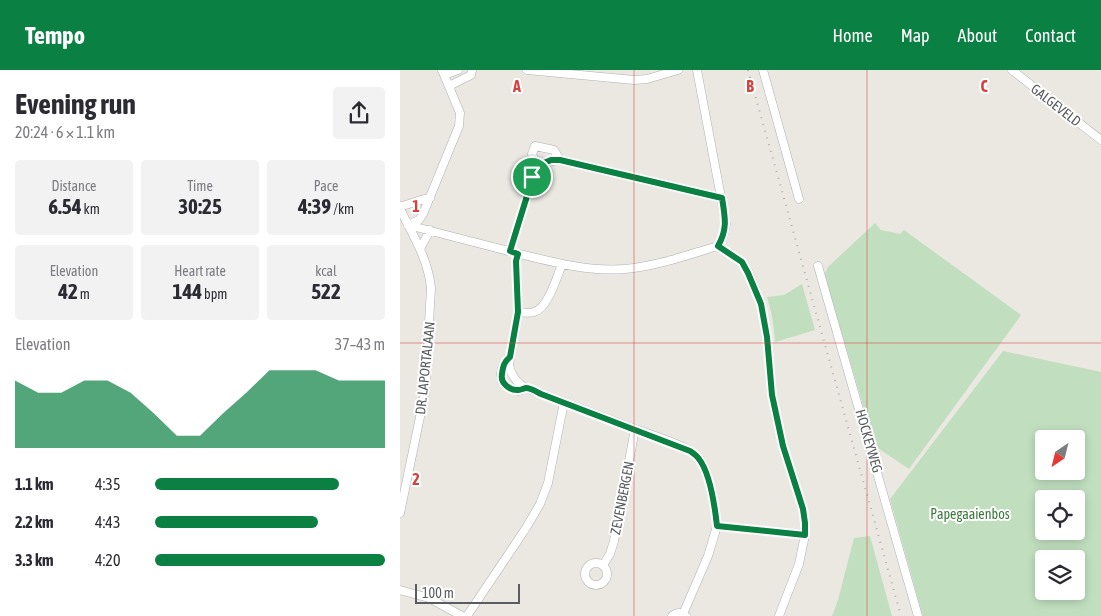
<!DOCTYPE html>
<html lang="en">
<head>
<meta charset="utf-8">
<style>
	:root { --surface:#fff; --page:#f2f2f3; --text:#2b2b33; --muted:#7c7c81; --accent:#0b8043 }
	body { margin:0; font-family:"Asap Condensed",sans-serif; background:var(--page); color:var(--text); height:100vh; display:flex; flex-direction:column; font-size:19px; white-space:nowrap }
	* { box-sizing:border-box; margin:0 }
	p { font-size:16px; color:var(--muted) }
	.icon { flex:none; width:28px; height:28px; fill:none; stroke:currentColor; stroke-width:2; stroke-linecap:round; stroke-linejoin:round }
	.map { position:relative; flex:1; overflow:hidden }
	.panel { display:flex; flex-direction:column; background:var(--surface); width:400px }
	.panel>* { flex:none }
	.needle { width:32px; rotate:215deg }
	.buttons { position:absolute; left:635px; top:360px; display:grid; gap:10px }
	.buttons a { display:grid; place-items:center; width:50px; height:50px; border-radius:5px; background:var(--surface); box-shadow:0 2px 8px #0003; font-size:25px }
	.scale { position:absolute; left:15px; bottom:12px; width:105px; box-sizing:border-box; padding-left:5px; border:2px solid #595c60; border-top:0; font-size:14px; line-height:18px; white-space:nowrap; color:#595c60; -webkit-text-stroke:4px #fff; paint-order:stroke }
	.pin { position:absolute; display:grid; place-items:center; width:42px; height:42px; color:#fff; margin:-21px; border:2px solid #fff; border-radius:50%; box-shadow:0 1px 5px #0007 }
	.round { display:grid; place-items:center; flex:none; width:52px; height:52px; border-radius:5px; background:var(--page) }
	.headline { display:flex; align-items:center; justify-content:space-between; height:85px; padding:0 15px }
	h1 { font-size:28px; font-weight:700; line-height:38px }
	.stats { display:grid; grid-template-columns:repeat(3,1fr); gap:8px; height:85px; padding:5px 15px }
	.stats div { display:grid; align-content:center; border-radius:5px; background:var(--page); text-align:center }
	.stats b { font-size:21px; font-weight:700 }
	.stats small { font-size:14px; font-weight:400 }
	.stats p { font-size:14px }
	.chart { height:140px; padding:10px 15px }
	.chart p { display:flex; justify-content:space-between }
	.chart svg { width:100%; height:90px; margin-top:5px; fill:var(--accent); opacity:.7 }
	ul { padding:0 15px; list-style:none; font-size:16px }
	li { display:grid; grid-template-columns:80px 60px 1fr; align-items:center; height:38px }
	li i { height:12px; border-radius:6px; background:var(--accent) }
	header { display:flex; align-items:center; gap:30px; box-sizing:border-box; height:70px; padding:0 25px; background:var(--accent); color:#fff }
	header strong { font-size:24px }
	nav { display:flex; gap:28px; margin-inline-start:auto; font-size:18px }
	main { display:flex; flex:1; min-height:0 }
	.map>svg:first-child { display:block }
	.green { fill:#c1dfbf; fill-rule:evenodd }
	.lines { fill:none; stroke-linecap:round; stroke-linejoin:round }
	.minor-casing { stroke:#aeb1b5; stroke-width:9 }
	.minor { stroke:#fff; stroke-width:8 }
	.rail { stroke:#afb0b0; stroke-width:2; stroke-dasharray:1 6; stroke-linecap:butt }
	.route-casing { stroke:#fff; stroke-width:10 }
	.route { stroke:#0b8043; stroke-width:6 }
	.grid { fill:none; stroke:#d3423e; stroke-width:1; stroke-opacity:0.55 }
	.labels { text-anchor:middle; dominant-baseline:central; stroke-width:4; stroke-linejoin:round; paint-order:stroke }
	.street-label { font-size:14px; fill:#595c60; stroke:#fff }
	.park-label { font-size:14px; fill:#3d7b3d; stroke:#fff }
	.grid-label { font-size:16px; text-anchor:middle; font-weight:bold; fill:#d3423e; stroke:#fff; stroke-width:4; stroke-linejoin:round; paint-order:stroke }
</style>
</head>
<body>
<header>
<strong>Tempo</strong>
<nav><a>Home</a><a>Map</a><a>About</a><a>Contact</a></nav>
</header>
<main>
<section class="panel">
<div class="headline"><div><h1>Evening run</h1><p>20:24 · 6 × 1.1 km</p></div><a class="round"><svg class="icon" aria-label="share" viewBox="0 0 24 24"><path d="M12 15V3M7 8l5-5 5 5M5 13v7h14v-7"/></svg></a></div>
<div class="stats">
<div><p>Distance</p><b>6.54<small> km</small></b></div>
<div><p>Time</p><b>30:25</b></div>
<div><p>Pace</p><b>4:39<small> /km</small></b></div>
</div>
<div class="stats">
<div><p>Elevation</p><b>42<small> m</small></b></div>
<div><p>Heart rate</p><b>144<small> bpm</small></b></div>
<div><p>kcal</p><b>522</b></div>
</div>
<div class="chart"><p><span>Elevation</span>37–43 m</p>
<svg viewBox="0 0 160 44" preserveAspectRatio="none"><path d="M0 44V11L10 17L20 17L30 11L40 11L50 17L60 27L70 38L80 38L90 27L100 17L110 6L120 6L130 6L140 11L150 11L160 11V44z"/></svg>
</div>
<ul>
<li><b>1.1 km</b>4:35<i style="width:80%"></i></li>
<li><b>2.2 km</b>4:43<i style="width:71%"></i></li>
<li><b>3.3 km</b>4:20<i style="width:100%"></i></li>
</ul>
</section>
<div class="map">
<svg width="701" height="546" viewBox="0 0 701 546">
	<rect width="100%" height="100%" fill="#eae8e1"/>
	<!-- green -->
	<path class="green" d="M 475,153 L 481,160 L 500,164 L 504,160 L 621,245 L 509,399 L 475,376 L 438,250 L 439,249 L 437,250 L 424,205 L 428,197 Z
		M 402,214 L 415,260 L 375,272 C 374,257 372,242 367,227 L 384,225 Z
		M 603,281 L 701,302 L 701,546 L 523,546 L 490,429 ZM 644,369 L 676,369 L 676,401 L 644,401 ZM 644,429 L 676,429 L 676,461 L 644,461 ZM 644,489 L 676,489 L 676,521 L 644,521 Z
		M 470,466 L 492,546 L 432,546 L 438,530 L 454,468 Z"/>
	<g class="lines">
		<!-- minor casing -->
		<g class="minor-casing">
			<path id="minor" d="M 127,0 L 234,10 L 247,9 L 278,0
				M 297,0 L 326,154 L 323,167 L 318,176
				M 363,0 L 399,129
				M 612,0 L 701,70
				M 44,5 L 58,0
				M 49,16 L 71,5 L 72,0
				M 135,100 L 135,92 L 132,84 L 135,76 L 154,80 L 160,90
				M 0,136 C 10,135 19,129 30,128
				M 0,139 C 13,165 28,189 31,218 L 25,323 L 0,443
				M 8,155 C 43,164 77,173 112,182 C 149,191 186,202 225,199 C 258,196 287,185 318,176
				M 8,155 L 19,150 L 23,144 L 59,56 L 60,43 L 42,0
				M 318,176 L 342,192 L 349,203 L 361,234 L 367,267 L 372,325 L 377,350 L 383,376 L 403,439 L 405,453 L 405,465 L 399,494 L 379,546
				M 20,179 L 30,160
				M 110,181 L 135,100 C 144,93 149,91 160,90 L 322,128
				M 119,184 L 116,191 L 118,242 L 109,295 C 111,306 117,313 126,318 L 235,359
				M 418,196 L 518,546
				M 118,242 C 123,242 129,244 134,242 C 148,238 157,207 162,194
				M 110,287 C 100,295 96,312 110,318 C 111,318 118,321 118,321 C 121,321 124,319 126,318
				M185 504a11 11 0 1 1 22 0a11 11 0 1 1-22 0Z
				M 203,495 L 210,484 L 214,471 L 235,359 C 251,365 287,375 298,387 C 310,400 315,438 317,456
				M 0,520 L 29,528 L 62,546
				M 283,544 L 308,486 L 317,456 L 405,465
				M 67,546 L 126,458 L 140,434 L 148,413 L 164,332
				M 272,546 C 277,542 281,542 286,546"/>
		</g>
		<!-- minor -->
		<use href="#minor" class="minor"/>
		<!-- rail -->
		<path class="rail" d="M 348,0 L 501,546"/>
	</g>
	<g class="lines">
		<!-- route casing -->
		<g class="route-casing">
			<path id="route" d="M 151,90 L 160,90 L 322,128 C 325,147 328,159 318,176 L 342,192 L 348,203 L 361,234 L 367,267 L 372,325 L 383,376 L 403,439 L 405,453 L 405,465 L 317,456 C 315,438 310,403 299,389 C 297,386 293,383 290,381 L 141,324 C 137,322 131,318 126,318 C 125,318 120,320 119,320 C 110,321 100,313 102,304 C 103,296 104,292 110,287 L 118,242 L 116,191 L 118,184 L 110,181 L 135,100 L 144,93 Z"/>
		</g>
		<!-- route -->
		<use href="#route" class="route"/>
	</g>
	<!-- grid -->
	<path class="grid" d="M 234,0 L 234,546M 467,0 L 467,546M 0,273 L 701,273"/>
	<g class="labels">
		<!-- street labels -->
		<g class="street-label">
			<text transform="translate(656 35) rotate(38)">GALGEVELD</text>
			<text transform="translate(25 298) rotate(-84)">DR. LAPORTALAAN</text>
			<text transform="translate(469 371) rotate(74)">HOCKEYWEG</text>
			<text transform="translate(222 428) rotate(-79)">ZEVENBERGEN</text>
		</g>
		<!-- park labels -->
		<g class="park-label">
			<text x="570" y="444">Papegaaienbos</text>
		</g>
	</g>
	<g class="grid-label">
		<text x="117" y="22">A</text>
		<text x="350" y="22">B</text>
		<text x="584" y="22">C</text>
		<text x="16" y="142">1</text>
		<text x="16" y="415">2</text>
	</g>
</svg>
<div class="buttons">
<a><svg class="needle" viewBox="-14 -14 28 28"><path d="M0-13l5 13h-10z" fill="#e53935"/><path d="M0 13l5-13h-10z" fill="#7c7c81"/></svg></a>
<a><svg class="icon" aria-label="locate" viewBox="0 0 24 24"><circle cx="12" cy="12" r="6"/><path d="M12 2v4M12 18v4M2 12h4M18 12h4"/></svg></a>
<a><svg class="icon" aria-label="layers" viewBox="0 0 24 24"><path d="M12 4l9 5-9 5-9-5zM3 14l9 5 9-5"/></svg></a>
</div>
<div class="scale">100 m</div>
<div class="pin" style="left:132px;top:107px;background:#1e9e55"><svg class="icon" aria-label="arrive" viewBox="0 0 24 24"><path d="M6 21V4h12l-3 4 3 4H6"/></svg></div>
</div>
</main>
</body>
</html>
